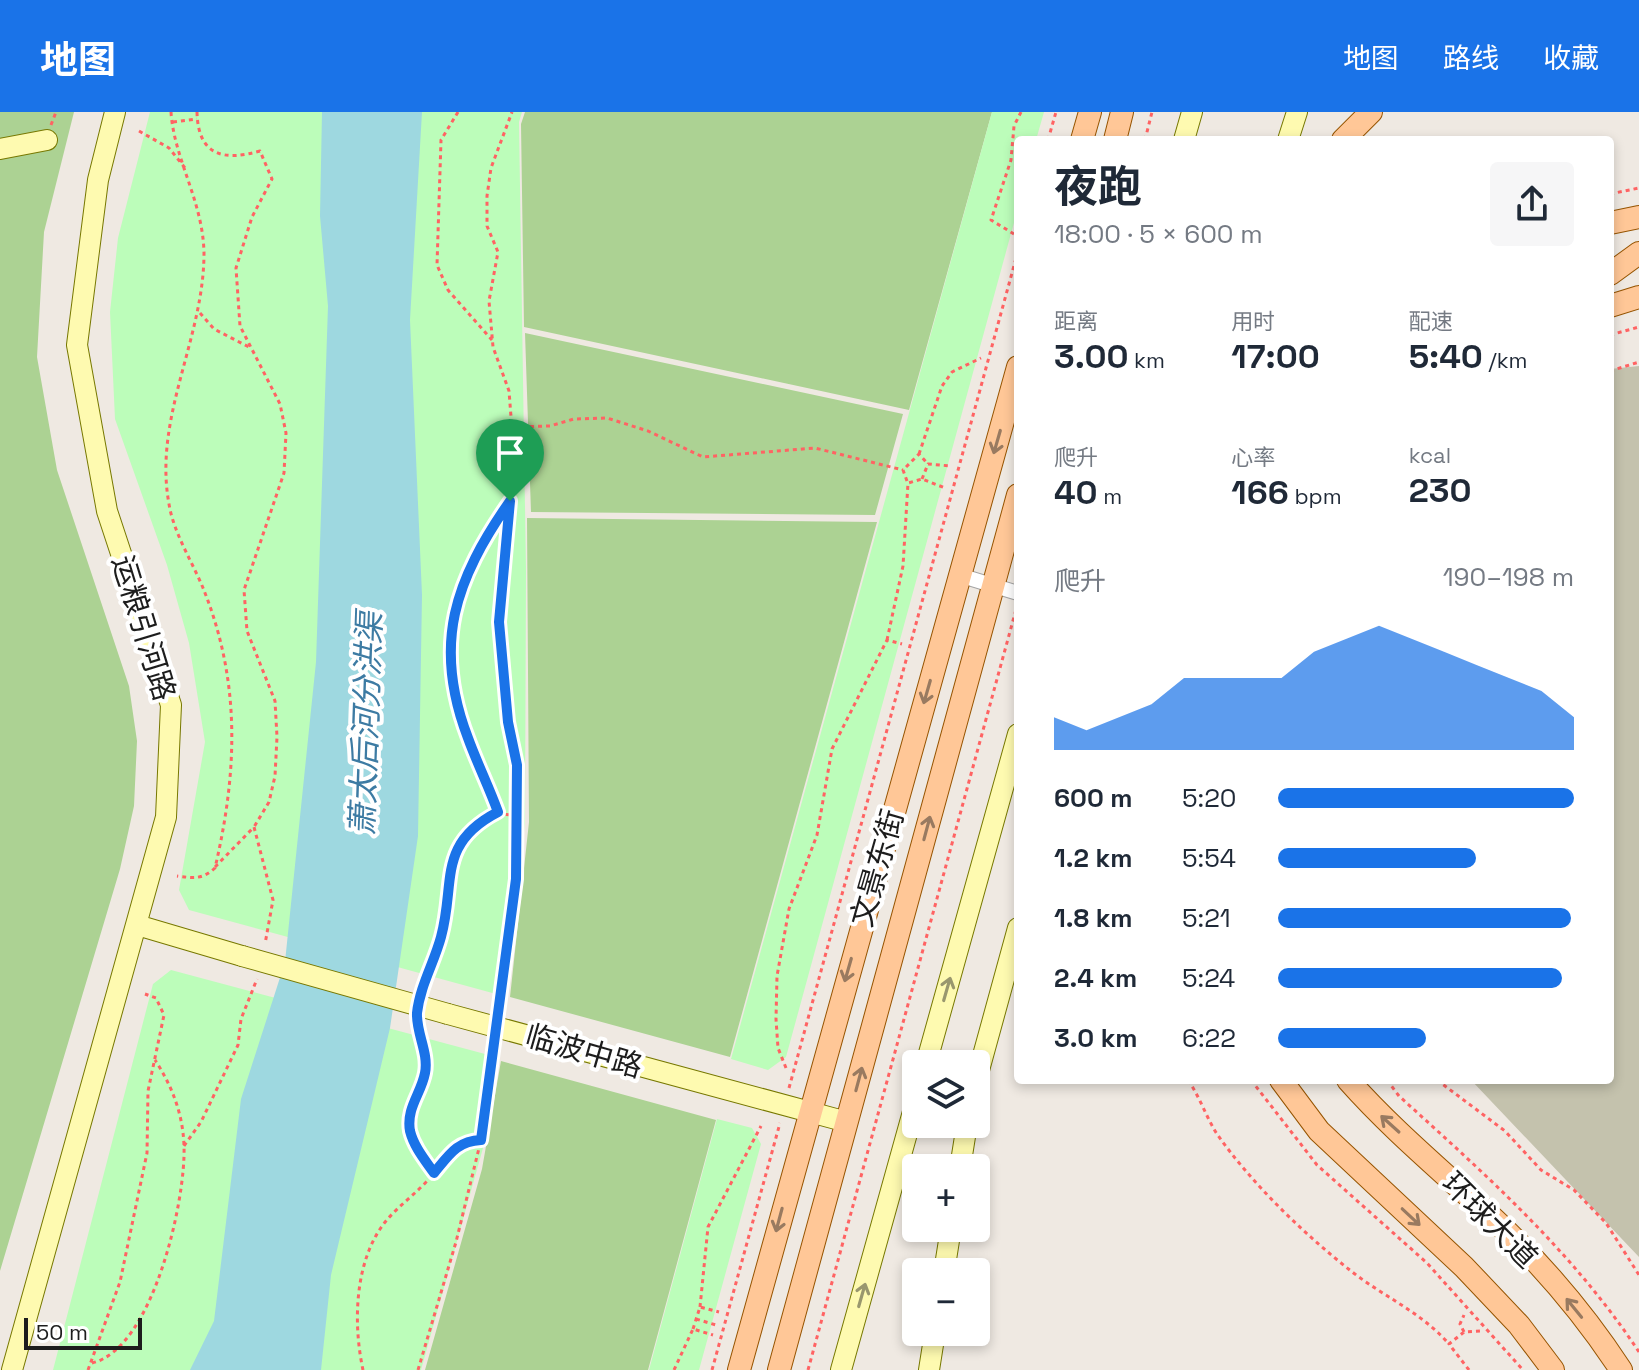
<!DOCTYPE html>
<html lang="zh">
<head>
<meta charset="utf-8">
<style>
	:root { --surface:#fff; --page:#f6f6f7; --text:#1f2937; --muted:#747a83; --accent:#1a73e8 }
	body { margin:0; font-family:"Space Grotesk","Noto Sans SC",sans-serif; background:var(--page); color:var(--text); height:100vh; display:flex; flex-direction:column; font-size:30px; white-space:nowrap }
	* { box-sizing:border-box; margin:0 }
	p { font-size:26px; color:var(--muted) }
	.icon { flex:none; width:44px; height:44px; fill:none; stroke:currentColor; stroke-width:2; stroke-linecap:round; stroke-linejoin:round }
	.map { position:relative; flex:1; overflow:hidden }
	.side { position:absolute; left:1014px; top:24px; width:600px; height:948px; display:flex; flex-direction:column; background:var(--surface); border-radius:8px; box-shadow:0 4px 12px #0003 }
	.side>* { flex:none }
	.buttons { position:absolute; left:902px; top:938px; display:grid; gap:16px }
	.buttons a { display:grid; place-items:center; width:88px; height:88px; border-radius:8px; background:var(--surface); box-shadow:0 4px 12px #0003; font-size:40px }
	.scale { position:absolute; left:24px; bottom:20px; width:118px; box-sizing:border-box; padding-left:8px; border:4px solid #1d1d1d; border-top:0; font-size:22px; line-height:28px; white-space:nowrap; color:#1d1d1d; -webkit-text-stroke:6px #fff; paint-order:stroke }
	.pin { position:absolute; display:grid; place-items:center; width:68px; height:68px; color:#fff; margin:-82px -34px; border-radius:50% 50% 50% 0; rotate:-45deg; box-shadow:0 0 8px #0007 }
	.pin .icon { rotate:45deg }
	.round { display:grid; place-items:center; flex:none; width:84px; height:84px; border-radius:8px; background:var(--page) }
	.headline { display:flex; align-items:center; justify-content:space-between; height:136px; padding:0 40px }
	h1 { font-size:44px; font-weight:700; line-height:60px }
	.stats { display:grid; grid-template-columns:repeat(3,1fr); gap:12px; height:136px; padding:8px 40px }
	.stats div { display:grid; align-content:center }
	.stats b { font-size:34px; font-weight:700 }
	.stats small { font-size:22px; font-weight:400 }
	.stats p { font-size:22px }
	.chart { height:224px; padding:16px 40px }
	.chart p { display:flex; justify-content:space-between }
	.chart svg { width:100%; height:144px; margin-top:8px; fill:var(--accent); opacity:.7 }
	ul { padding:0 40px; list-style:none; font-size:26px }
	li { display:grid; grid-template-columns:128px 96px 1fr; align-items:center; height:60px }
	li i { height:20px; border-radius:10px; background:var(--accent) }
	header { display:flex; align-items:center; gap:48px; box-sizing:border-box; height:112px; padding:0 40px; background:var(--accent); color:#fff }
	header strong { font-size:38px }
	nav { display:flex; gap:44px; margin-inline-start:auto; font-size:28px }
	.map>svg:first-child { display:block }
	.construction { fill:#c4c2ad }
	.forest { fill:#acd293 }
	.park { fill:#bcfdba }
	.water { fill:#9ed8e0 }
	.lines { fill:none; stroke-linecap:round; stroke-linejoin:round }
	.street-casing { stroke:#a4a4a4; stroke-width:16 }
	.secondary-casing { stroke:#777800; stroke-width:22 }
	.primary-casing { stroke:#965400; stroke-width:24 }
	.path { stroke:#ff6363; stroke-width:3; stroke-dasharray:4 4; stroke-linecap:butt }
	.street { stroke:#fff; stroke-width:14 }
	.secondary { stroke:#fefab0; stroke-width:20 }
	.primary { stroke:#ffc797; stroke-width:22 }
	.secondary-bridge-casing { stroke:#777800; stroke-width:22; stroke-linecap:butt }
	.secondary-bridge { stroke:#fefab0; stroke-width:20 }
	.oneway { stroke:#997a60 }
	.oneway2 { stroke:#99976e }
	.route-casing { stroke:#fff; stroke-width:16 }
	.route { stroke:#1a73e8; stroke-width:10 }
	.labels { text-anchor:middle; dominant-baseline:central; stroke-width:8; stroke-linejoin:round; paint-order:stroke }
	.street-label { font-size:30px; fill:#1d1d1d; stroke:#fff }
	.water-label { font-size:32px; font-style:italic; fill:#3d7ba3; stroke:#fff }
</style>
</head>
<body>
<header>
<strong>地图</strong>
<nav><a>地图</a><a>路线</a><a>收藏</a></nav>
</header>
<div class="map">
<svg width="1639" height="1258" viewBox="0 0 1639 1258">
	<rect width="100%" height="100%" fill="#efe9e2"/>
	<!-- construction -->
	<path class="construction" d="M 1639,254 L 1639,1145 L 1471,968 L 1610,968 L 1610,257 Z"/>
	<!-- forest -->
	<path class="forest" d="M 0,0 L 74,0 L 44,120 L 37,245 L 57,358 L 129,574 L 137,629 L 134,694 L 120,757 L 0,1159 Z
		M 525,0 L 992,0 L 909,298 L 524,215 L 521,12 Z
		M 525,221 L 903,302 L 875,403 L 531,400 Z
		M 527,406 L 877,410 L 730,945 L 510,885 L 529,710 Z
		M 501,949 L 716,1008 L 648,1258 L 425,1258 L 482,1057 Z"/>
	<!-- park -->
	<path class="park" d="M 150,0 L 522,0 L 519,10 L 526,459 L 525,710 L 507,885 L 189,798 L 179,778 L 205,630 L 189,531 L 167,453 L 115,307 L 110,200 L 118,126 Z
		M 992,0 L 1044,0 L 1036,28 L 1018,28 L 1018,96 L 786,945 L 768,958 L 731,947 Z
		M 171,858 L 500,946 L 483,1036 L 421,1258 L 53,1258 L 153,872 Z
		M 717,1007 L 752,1016 L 761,1032 L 699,1258 L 649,1258 Z"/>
	<!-- water -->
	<path class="water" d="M 322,0 L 422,0 L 410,208 L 422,483 L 418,724 L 390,916 L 331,1163 L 321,1258 L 190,1258 L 214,1209 L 241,987 L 285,850 L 316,550 L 328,194 L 320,104 Z"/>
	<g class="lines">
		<!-- street casing -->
		<g class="street-casing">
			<path id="street" d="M 959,463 L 1018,481"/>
		</g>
		<!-- secondary casing -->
		<g class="secondary-casing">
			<path id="secondary" d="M 1184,28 L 1192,0
				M 1288,28 L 1297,0
				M 0,37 L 47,28
				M 137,813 L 242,844
				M 448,902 L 847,1010
				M 926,952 L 1018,622
				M 976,969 L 1018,816
				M 960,1056 L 967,1012
				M 944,1160 L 951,1116
				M 12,1258 L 166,705 L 171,593 L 107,399 L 77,233 L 98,68 L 115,0
				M 841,1258 L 916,989
				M 929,1258 L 935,1220"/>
		</g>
		<!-- primary casing -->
		<g class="primary-casing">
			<path id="primary" d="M 1082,28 L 1090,0
				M 1115,28 L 1122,0
				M 1343,28 L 1371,0
				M 1610,111 L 1639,105
				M 1610,162 L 1639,141
				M 1610,194 L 1639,185
				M 1281,968 L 1319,1019 L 1464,1155 L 1519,1213 L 1553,1258
				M 1348,968 C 1394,1020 1448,1064 1499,1112 C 1544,1155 1587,1206 1621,1258
				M 739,1258 L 1018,255
				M 779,1258 L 1018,383"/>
		</g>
		<!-- path -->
		<path class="path" d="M 171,0 C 174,47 203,89 204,141 C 204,227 153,305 169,392 C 174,423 194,452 205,481 C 241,573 237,662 215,756 C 202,768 193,766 177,764
			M 197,0 C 198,45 225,49 260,39 L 272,67 L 252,105 L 236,156 L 240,214 L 280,292 L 286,321 L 284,361 L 244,478 L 247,519 L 275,589 L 277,625 L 275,664 L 269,690 L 254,715
			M 458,0 L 441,28 L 437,153 L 448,178 L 492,228
			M 173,10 L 197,7
			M 51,13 L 56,0
			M 139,19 L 169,36 L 185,56
			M 1048,28 L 1056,0
			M 1145,28 L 1152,0
			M 1610,82 L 1639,76
			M 1014,122 L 991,108 L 1011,48 L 1014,14 L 1021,0
			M 200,201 L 214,217 L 249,235
			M 1610,223 L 1639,215
			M 1610,259 L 1639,250
			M 514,315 L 550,314 L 574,307 L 607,306 L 648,319 L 703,345 L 815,336 L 903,358
			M 919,342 L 942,274 L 952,260 L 981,246
			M 922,367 L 928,352 L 951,354
			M 907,369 L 903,358 L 919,342 L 928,352
			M 887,528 L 903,454 L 908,371 L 922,367 L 945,376
			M 497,699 C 488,673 476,649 467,624 C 435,534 455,469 508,392
			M 215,755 L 254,715 L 273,788 L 265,832
			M 422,876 C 430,858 440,838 443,818 C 450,771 448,691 519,704
			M 500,900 L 516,767 L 519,704 L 517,653 L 508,610 L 499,510 L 501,461 L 515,356 L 509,279 L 493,235 L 489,189 L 498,140 L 487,114 L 487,84 L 491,56 L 512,0
			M 786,956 L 778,936 L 776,907 L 777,864 L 789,797 L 817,723 L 832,637 L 887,528 L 902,532
			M 1188,968 C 1200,985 1206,1005 1217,1022 C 1252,1072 1303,1121 1351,1159 C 1384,1185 1421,1200 1449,1232
			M 1251,968 L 1317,1053 L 1427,1151 L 1523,1258
			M 1387,968 L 1399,984 C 1486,1063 1573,1140 1639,1240
			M 1437,968 L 1505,1019 L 1541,1058 L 1574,1078 L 1606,1111 L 1639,1163
			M 789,976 L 1018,139
			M 184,1034 L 201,1010 L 238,933 L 241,907 L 257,867
			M 435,1060 C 449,1043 457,1029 481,1028
			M 700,1195 L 708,1115 L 761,1014
			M 696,1207 L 716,1213
			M 693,1217 L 700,1195 L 719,1200
			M 1464,1220 L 1460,1212 L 1464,1203
			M 92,1251 C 153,1237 186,1088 184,1034 C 183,1002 172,974 155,948
			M 88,1258 L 120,1170 L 147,1041 L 148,979 L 164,903 L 156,886 L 145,882
			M 363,1258 C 353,1212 354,1148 386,1109 C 400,1092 420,1079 434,1061 L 419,1041 L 410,1019 L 410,998 L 425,960 L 418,911
			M 418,1258 L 456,1130 L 481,1028 L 495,931
			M 674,1258 L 693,1217 L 713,1223
			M 712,1258 L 780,1011
			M 808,1258 L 1017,494
			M 1469,1258 L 1449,1232 L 1464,1220 L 1480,1219"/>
		<!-- street -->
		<use href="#street" class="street"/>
		<!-- secondary -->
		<use href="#secondary" class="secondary"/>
		<!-- primary -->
		<use href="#primary" class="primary"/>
		<!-- secondary-bridge casing -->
		<g class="secondary-bridge-casing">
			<path id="secondary-bridge" d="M 242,844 L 448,902"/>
		</g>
		<!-- secondary-bridge -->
		<use href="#secondary-bridge" class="secondary-bridge"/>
	</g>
	<!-- one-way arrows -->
	<defs><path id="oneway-shaft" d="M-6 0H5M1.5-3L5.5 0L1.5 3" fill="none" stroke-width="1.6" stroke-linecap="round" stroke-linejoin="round" transform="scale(2)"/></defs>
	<g class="oneway">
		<use href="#oneway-shaft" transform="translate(997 330) rotate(106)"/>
		<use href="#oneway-shaft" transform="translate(927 580) rotate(106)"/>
		<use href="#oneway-shaft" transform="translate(927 716) rotate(-75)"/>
		<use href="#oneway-shaft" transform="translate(848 858) rotate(106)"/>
		<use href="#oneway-shaft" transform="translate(859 967) rotate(-75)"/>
		<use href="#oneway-shaft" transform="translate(1390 1012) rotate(-138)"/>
		<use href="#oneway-shaft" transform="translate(1411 1105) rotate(43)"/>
		<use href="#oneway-shaft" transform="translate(779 1108) rotate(105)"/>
		<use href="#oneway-shaft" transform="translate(1574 1196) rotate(-129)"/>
	</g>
	<g class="oneway2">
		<use href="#oneway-shaft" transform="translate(947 877) rotate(-74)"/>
		<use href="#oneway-shaft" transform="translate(862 1183) rotate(-74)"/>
	</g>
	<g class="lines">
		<!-- route casing -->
		<g class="route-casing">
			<path id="route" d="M 510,389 L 499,510 L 508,610 L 517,653 L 516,767 L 481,1028 C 457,1029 449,1043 434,1061 C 425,1048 414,1035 410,1019 C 406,996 421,982 425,961 C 429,941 416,921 417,901 C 420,874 434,851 441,825 C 456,771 436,732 498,700 C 489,675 477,651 468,626 C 432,532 455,468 510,389 Z"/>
		</g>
		<!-- route -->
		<use href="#route" class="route"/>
	</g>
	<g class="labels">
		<!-- street labels -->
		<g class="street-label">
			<text transform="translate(144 516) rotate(73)">运粮引河路</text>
			<text transform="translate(877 756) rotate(-74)">文景东街</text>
			<text transform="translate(584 939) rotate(16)">临波中路</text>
			<text transform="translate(1490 1108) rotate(45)">环球大道</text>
		</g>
		<!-- water labels -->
		<g class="water-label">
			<text transform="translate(366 612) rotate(-88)">萧太后河分洪渠</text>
		</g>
	</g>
</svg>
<div class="buttons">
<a><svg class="icon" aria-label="layers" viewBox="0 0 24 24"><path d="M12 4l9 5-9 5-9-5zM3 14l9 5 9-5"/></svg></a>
<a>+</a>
<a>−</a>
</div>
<div class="scale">50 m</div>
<div class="pin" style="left:510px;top:389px;background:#1e9e55"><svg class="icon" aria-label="arrive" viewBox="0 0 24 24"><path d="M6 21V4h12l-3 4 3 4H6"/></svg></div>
<section class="side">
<div class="headline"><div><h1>夜跑</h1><p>18:00 · 5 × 600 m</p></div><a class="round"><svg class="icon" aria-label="share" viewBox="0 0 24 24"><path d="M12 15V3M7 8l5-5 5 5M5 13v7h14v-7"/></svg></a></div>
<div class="stats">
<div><p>距离</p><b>3.00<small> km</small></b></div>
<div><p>用时</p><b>17:00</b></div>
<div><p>配速</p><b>5:40<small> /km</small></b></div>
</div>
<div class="stats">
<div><p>爬升</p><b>40<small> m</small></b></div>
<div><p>心率</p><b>166<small> bpm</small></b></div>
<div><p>kcal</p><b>230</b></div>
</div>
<div class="chart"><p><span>爬升</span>190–198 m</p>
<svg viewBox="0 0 160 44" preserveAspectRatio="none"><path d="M0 44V34L10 38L20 34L30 30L40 22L50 22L60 22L70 22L80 14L90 10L100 6L110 10L120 14L130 18L140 22L150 26L160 34V44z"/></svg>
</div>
<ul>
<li><b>600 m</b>5:20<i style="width:100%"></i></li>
<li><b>1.2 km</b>5:54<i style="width:67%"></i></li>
<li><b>1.8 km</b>5:21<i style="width:99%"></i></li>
<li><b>2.4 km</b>5:24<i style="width:96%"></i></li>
<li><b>3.0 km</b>6:22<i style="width:50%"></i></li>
</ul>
</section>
</div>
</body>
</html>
